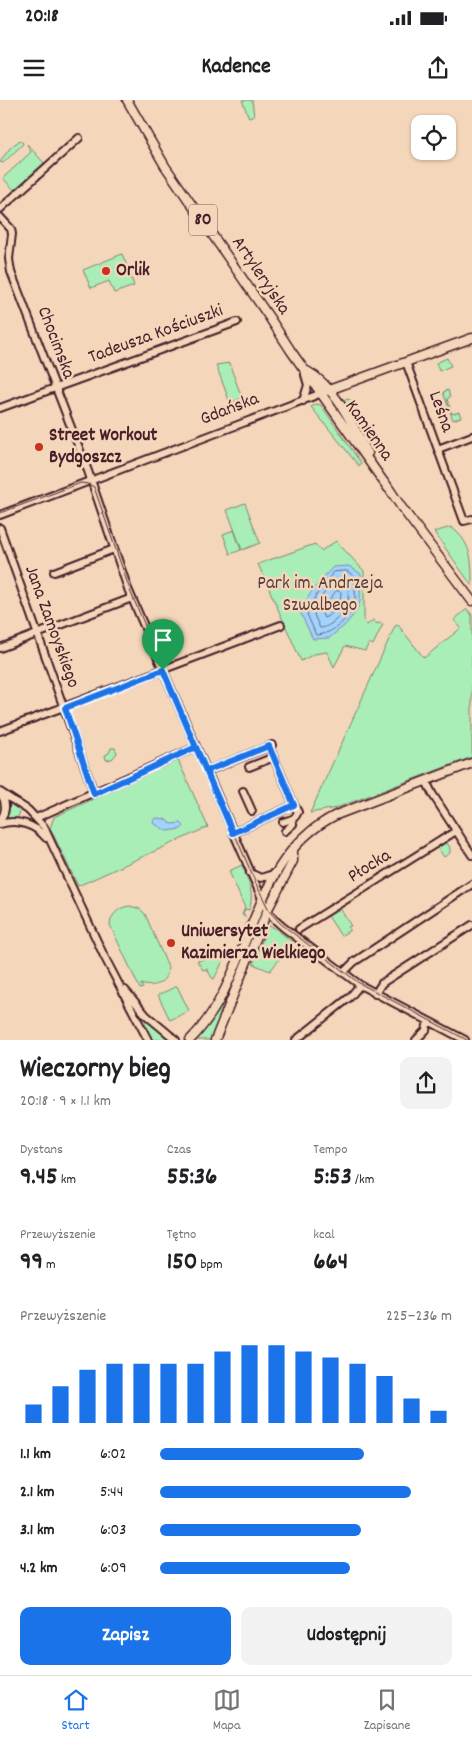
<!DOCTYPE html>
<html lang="pl">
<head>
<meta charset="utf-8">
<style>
	:root { --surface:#fff; --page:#f2f2f2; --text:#202124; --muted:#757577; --line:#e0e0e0; --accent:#1a73e8 }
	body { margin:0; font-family:Dekko,sans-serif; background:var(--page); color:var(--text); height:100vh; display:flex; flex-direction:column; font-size:19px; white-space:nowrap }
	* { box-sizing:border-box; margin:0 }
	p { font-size:16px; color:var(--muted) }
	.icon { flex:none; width:28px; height:28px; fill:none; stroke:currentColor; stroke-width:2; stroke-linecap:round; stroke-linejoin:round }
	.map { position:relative; height:940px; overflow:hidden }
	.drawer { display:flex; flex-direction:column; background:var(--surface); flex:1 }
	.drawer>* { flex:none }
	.fabs { position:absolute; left:411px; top:15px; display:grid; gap:10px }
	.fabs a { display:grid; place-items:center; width:45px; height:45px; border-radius:10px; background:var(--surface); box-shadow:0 1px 4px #0004; font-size:25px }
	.pin { position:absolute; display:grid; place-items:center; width:42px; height:42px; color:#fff; margin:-51px -21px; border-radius:50% 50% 50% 0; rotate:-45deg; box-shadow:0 0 5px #0007 }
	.pin .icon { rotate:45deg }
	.round { display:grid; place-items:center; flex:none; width:52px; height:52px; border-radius:10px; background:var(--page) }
	.overview { display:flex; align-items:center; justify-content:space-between; height:85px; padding:0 20px }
	h1 { font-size:28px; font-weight:800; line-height:38px }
	.metrics { display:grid; grid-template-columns:repeat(3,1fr); gap:8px; height:85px; padding:5px 20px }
	.metrics div { display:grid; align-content:center }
	.metrics b { font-size:25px; font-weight:800 }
	.metrics small { font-size:14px; font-weight:400 }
	.metrics p { font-size:14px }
	.chart { height:140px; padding:10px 20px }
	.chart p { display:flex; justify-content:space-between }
	.chart svg { width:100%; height:90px; margin-top:5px; stroke:var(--accent); stroke-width:6 }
	.cta { display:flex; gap:10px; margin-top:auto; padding:10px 20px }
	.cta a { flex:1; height:58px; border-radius:10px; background:var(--accent); color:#fff; font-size:20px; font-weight:800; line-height:58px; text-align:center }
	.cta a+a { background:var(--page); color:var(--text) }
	ul { padding:0 20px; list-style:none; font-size:16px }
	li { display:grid; grid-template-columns:80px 60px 1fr; align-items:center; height:38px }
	li i { height:12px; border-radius:6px; background:var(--accent) }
	.status { display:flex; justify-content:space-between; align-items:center; height:35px; padding:0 25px; background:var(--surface); direction:ltr }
	.status svg { height:14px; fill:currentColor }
	header { display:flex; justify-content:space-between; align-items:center; height:65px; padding:0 20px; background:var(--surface); font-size:22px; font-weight:800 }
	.menu { display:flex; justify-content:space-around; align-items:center; height:70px; border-top:1px solid var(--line); background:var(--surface); font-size:14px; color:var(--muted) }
	.menu a { display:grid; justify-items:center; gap:2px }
	.menu .active { color:var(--accent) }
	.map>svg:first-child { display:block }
	.green { fill:#a9edb7; stroke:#7a8671 }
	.water { fill:#a1d3fe; stroke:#7e8baa }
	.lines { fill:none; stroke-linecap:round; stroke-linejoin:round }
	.shore { stroke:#6d677f; stroke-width:1 }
	.minor-casing { stroke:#4a1f2b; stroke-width:10 }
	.major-casing { stroke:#4a1f2b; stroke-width:11 }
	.minor { stroke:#f4d7ba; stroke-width:6 }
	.major { stroke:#f4d7ba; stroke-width:8 }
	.tram { stroke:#4a1f2b; stroke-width:1 }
	.route-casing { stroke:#fff; stroke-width:10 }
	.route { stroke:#1a73e8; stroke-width:6 }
	.poi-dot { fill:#c8321e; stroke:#f4d7ba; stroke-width:2 }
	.labels { text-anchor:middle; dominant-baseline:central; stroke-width:5; stroke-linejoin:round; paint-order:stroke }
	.shield { fill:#f4d7ba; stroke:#7d5656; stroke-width:1 }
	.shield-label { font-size:18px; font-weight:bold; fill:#4a1f2b }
	.poi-label { font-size:19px; font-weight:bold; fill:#4a1f2b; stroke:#f4d7ba; text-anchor:start }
	.street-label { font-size:19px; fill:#4a1f2b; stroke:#f4d7ba }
	.park-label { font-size:19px; fill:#583e40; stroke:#f4d7ba }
</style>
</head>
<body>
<div class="status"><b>20:18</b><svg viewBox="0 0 49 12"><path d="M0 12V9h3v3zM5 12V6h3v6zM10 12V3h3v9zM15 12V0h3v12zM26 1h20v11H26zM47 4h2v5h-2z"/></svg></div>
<header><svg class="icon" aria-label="menu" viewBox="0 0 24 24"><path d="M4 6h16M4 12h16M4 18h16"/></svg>Kadence<svg class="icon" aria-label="share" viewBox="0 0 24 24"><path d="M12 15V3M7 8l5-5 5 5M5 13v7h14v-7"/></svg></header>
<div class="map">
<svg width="472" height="940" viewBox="0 0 472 940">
	<rect width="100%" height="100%" fill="#f4d7ba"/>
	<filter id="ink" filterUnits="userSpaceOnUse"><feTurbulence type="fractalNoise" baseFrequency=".02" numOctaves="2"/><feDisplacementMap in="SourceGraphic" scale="10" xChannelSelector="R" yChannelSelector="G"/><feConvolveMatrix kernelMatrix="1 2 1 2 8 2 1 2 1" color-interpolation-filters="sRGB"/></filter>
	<g filter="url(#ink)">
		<!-- green -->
		<path class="green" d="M 242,0 L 252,0 L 254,16 L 249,18 Z
			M 20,40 L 23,43 L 22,45 L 3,63 L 0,62 L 10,48 Z
			M 27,44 L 44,63 L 14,90 L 3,78 L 31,52 Z
			M 122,154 L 130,173 L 126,175 L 130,174 L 134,186 L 114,193 L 109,181 L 91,188 L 83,170 Z
			M 447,258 L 451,266 L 439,271 L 436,263 Z
			M 229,263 L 242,298 L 230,303 L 216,265 Z
			M 448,290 L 450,297 L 447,299 L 452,314 L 459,312 L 461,317 L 453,320 L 443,292 Z
			M 345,299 L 351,300 L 359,319 L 357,323 L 343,302 Z
			M 317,304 L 321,305 L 361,363 L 359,366 L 311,307 Z
			M 245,403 L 260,443 L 242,450 L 227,410 Z
			M 451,427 C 472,443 472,460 472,486 L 434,432 Z
			M 234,430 L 241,450 L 230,454 L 223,434 Z
			M 336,441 L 364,471 L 364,522 L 367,525 L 373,520 L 377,524 L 378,523 L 383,524 L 373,545 L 369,543 L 365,551 L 345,546 L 334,567 L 327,552 L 314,554 L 301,561 L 258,464 L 315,444 L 321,451 Z
			M 467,509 L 472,515 L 472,657 L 336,708 L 310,713 L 395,526 L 398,525 L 424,558 L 461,528 L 454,520 Z
			M 111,648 L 115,648 L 117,653 L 112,659 L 106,660 L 105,655 L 109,653 Z
			M 178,660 L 208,727 L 78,786 L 50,728 L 54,717 Z
			M 472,666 L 472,669 L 468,670 L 340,719 L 337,718 Z
			M 8,701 L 21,709 L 17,719 L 5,719 L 8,710 Z
			M 446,741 L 450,748 L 450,753 L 444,757 L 437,747 Z
			M 242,765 C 248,781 255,793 249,810 L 245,809 L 243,813 L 246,818 L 242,815 L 245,808 L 229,771 Z
			M 130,806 L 140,809 L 145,814 L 168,867 C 168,882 154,889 141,884 L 143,888 L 140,889 L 110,825 C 111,814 119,807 130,806 Z
			M 340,808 L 351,826 L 348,827 L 350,830 L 341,836 L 328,816 Z
			M 254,823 L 257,824 L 212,940 L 196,940 C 225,905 238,864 254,823 Z
			M 269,826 L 273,827 L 293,842 L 270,871 L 253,864 L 267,828 Z
			M 225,853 L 226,855 L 214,879 L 212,878 L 207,869 L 203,870 L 197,861 Z
			M 177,886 L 189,911 L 170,920 L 158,895 Z
			M 137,910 L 169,940 L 152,940 Z"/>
		<!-- water -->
		<path class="water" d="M 349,466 L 361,474 L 360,502 L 356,512 L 344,526 L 329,538 L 313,539 L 301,514 C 306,495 320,481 333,467 Z
			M 157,718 L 165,719 L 171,724 L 181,723 L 184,726 L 181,729 L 167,731 L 153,723 L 154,719 Z"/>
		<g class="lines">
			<!-- shore -->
			<path class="shore" d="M 347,471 L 355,477 C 354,485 356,493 355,501 C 352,517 332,535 316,535 L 307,514 C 315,496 320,487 334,472 Z
				M 345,477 L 348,480 C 348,487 349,494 348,501 C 346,511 331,528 320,528 L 314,515 C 319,501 329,478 345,477 Z
				M 337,490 L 341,492 C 341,503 334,514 324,518 L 322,514 C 325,505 330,498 337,490 Z"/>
			<!-- minor casing -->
			<g class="minor-casing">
				<path id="minor" d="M 0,109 L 79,38
					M 0,117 L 11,129 L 12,134 L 9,159 L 11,172 L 88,371 L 128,489 L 267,810 L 274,819 L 283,827 L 360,885 L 465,940
					M 406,262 L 464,421 L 472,419
					M 303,301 L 308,285 L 305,275
					M 0,308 L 237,222
					M 438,349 L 472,336
					M 0,415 L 322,293
					M 0,428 L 94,693
					M 54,472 L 114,449
					M 0,548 L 132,498
					M 0,631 L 281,525
					M 249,667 L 274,657
					M 207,671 L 272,645
					M 426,681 L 433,695 L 472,755
					M 243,691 L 252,711
					M 0,692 L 28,710 L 44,727 L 104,856 L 148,940
					M 36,718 L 196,647
					M 0,721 C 6,712 7,703 1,694
					M 283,722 C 290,719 294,721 298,712 L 294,705
					M 0,724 C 17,719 35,724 46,738
					M 285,731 L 293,724 L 291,721
					M 233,733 L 294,705 L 269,646
					M 250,773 L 261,778 L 276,773
					M 299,829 L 456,731
					M 343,873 L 354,862 L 472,784
					M 125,890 L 146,915 L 176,940
					M 375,894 L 382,883 L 472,825
					M 296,940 L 350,897 L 360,885
					M 416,940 L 426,930 L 428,921"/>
			</g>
			<!-- major casing -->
			<g class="major-casing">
				<path id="major" d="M 127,0 L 165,66 L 269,217 L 291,251 L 388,388
					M 307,271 C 335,286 353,326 368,353
					M 326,291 L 472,238
					M 386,384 L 402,408 L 472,501
					M 190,940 C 255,875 246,760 336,715 L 472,663
					M 215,940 L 268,809 L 293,761 L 293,748"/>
			</g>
			<!-- minor -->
			<use href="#minor" class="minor"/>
			<!-- major -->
			<use href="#major" class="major"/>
			<!-- tram -->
			<path class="tram" d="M 0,413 L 81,383 L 88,384 L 94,387 L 131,493 L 257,786 L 270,812 L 281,824 L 359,883 L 467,940"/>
		</g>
	</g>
	<g class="lines" filter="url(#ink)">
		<!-- route casing -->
		<g class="route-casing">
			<path id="route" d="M 163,570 L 206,671 L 269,646 L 294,705 L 233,733 C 221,704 208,676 196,647 L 94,694 L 65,608 L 163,570"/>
		</g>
		<!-- route -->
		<use href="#route" class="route"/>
	</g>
	<!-- markers -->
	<g class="poi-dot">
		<circle cx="106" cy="171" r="5"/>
		<circle cx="39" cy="347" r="5"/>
		<circle cx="171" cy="843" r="5"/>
	</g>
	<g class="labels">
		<!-- shield labels -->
		<rect class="shield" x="189" y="104.5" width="28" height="31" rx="4"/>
		<g class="shield-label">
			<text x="203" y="120">80</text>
		</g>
		<!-- poi labels -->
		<g class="poi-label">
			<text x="116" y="171">Orlik</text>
			<text x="49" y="336">Street Workout<tspan x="49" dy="22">Bydgoszcz</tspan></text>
			<text x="181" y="832">Uniwersytet<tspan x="181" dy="22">Kazimierza Wielkiego</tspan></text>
		</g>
		<!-- street labels -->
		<g class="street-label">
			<text transform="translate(260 176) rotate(56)">Artyleryjska</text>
			<text transform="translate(156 235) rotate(-20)">Tadeusza Kościuszki</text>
			<text transform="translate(55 243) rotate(69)">Chocimska</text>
			<text transform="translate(230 310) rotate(-21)">Gdańska</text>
			<text transform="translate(440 312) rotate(70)">Leśna</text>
			<text transform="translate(368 331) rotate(55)">Kamienna</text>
			<text transform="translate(51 527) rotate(70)">Jana Zamoyskiego</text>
			<text transform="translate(370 767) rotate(-32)">Płocka</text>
		</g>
		<!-- park labels -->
		<g class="park-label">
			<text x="320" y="484">Park im. Andrzeja<tspan x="320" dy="22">Szwalbego</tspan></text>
		</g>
	</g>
</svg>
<div class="fabs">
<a><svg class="icon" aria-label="locate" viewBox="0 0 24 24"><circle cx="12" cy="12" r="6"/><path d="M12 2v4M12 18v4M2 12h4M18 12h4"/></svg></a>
</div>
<div class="pin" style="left:163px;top:570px;background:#1e9e55"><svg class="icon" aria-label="arrive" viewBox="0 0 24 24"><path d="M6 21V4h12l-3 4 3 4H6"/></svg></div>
</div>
<section class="drawer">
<div class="overview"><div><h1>Wieczorny bieg</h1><p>20:18 · 9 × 1.1 km</p></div><a class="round"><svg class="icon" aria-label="share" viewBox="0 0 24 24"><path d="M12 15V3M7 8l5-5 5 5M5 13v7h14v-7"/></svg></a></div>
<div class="metrics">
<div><p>Dystans</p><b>9.45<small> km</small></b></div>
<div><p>Czas</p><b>55:36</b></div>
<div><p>Tempo</p><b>5:53<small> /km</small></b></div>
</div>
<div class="metrics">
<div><p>Przewyższenie</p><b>99<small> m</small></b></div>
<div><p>Tętno</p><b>150<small> bpm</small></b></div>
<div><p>kcal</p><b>664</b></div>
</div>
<div class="chart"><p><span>Przewyższenie</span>225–236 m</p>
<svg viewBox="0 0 160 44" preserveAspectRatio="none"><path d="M5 44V35M15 44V26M25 44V18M35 44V15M45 44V15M55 44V15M65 44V15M75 44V9M85 44V6M95 44V6M105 44V9M115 44V12M125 44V15M135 44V21M145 44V32M155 44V38"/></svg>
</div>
<ul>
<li><b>1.1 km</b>6:02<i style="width:70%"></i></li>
<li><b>2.1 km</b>5:44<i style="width:86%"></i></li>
<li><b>3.1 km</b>6:03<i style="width:69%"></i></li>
<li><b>4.2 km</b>6:09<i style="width:65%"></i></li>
</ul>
<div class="cta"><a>Zapisz</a><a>Udostępnij</a></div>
</section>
<nav class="menu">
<a class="active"><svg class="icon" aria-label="home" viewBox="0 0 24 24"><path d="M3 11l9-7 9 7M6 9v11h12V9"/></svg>Start</a>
<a><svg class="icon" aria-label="map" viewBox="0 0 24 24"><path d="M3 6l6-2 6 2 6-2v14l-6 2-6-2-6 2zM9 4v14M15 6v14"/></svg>Mapa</a>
<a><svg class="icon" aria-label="saved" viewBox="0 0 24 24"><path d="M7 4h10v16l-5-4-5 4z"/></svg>Zapisane</a>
</nav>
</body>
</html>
